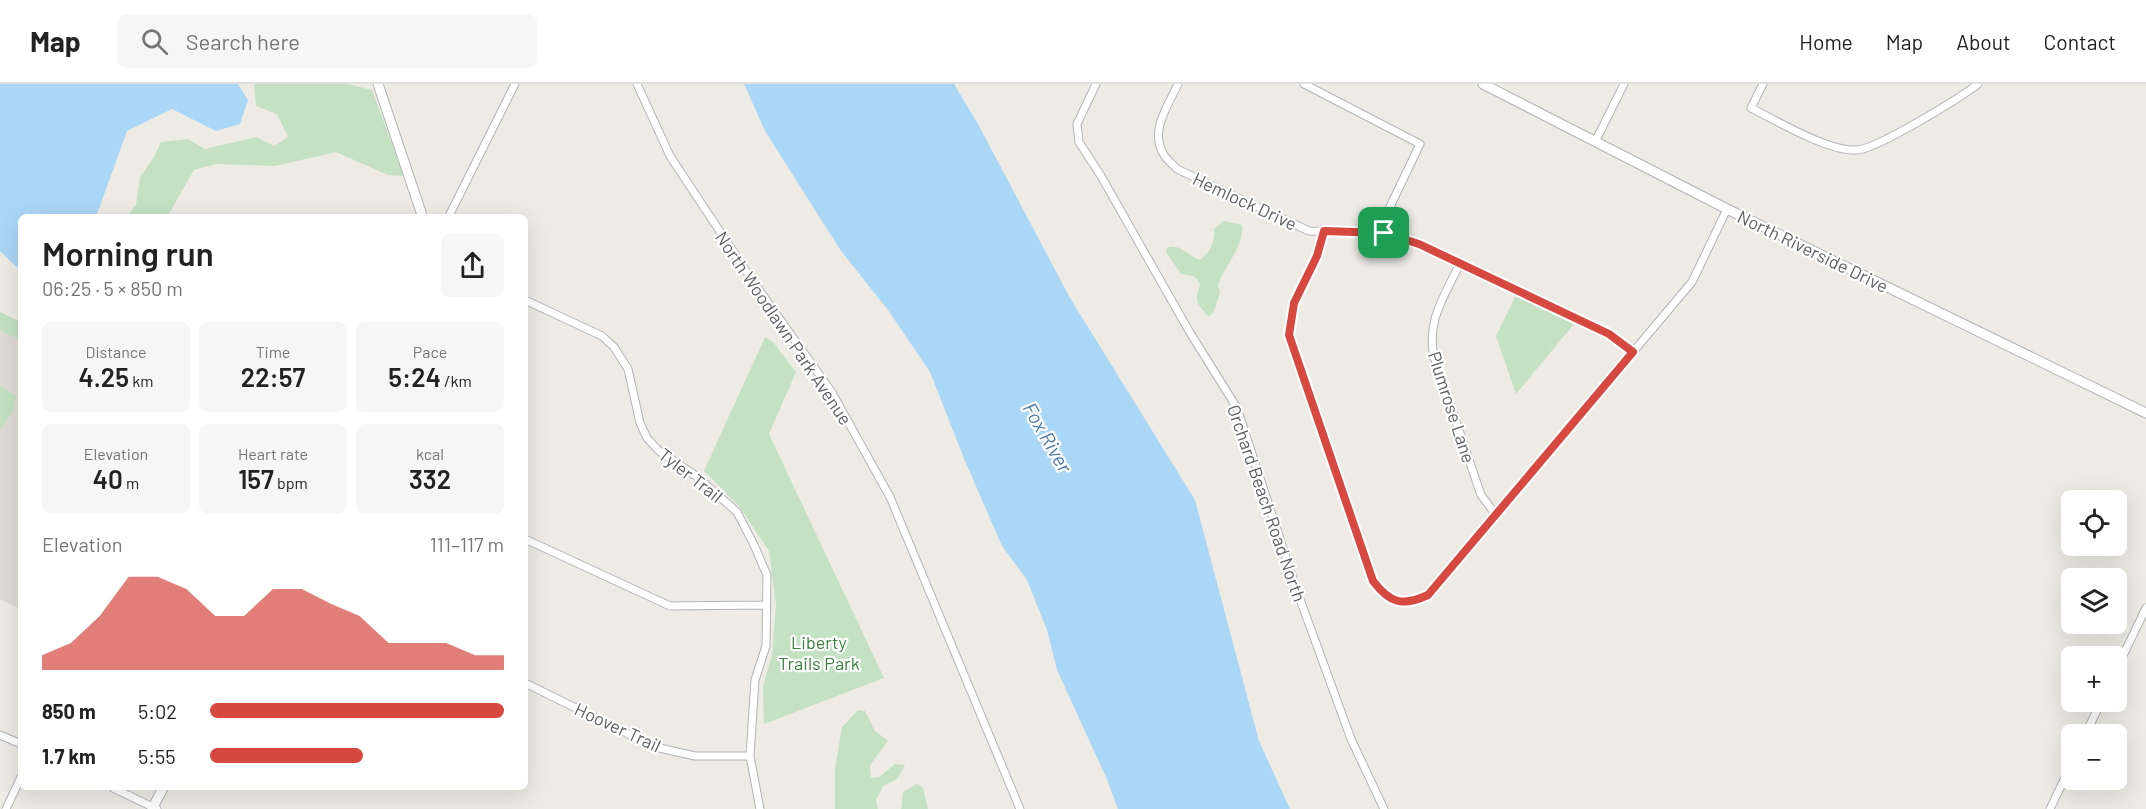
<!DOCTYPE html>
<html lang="en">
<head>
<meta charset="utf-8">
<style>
	:root { --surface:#fff; --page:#f6f6f6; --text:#222; --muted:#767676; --line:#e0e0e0; --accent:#d64840 }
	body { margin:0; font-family:Barlow,sans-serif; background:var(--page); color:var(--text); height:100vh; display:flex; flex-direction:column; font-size:22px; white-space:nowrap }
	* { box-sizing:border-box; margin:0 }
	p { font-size:20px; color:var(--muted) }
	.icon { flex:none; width:33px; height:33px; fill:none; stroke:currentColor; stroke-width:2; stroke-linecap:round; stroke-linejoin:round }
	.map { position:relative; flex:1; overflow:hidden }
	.side { position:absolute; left:18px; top:130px; width:510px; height:576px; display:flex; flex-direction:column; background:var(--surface); border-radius:9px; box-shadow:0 6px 24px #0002 }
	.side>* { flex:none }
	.buttons { position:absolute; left:2061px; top:406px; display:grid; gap:12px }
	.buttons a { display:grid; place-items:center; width:66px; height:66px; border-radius:9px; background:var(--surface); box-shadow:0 6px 24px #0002; font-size:30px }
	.pin { position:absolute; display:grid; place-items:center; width:51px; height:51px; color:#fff; margin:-26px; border-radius:12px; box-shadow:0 3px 9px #0006 }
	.round { display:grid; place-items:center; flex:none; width:63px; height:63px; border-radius:9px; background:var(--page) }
	.summary { display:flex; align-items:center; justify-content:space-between; height:102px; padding:0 24px }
	h1 { font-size:33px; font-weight:600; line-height:45px }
	.metrics { display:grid; grid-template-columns:repeat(3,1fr); gap:9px; height:102px; padding:6px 24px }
	.metrics div { display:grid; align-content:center; border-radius:9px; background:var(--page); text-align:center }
	.metrics b { font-size:26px; font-weight:600 }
	.metrics small { font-size:16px; font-weight:400 }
	.metrics p { font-size:16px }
	.chart { height:168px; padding:12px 24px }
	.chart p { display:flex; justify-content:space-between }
	.chart svg { width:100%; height:108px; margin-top:6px; fill:var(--accent); opacity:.7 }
	ul { padding:0 24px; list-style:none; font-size:20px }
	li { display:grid; grid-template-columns:96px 72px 1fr; align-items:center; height:45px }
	li i { height:15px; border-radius:8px; background:var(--accent) }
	header { display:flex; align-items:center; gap:36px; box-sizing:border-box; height:84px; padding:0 30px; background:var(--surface); border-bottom:2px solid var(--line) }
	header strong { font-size:28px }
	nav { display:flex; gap:33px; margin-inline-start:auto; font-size:21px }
	.search { width:420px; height:54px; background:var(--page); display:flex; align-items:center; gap:15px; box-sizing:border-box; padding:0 21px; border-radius:9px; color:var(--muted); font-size:22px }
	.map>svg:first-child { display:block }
	.education { fill:#dfdcd5 }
	.green { fill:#c4e2c3 }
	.water { fill:#abd7f6 }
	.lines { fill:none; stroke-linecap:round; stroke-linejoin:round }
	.street-casing { stroke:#b1b4b8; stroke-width:9 }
	.secondary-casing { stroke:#b0b3b7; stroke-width:11 }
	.street { stroke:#fff; stroke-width:7 }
	.secondary { stroke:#fff; stroke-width:9 }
	.route-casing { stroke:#fff; stroke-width:12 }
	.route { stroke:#d64840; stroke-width:8 }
	.labels { text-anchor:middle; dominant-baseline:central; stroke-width:4.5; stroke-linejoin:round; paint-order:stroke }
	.street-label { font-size:18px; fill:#5c5f63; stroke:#fff }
	.park-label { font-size:18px; fill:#3e803f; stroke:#fff }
	.water-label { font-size:20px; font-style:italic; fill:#4a79a6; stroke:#fff }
</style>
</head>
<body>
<header>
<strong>Map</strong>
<div class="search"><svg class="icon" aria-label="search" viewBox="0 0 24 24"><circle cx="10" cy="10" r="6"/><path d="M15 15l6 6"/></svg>Search here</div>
<nav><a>Home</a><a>Map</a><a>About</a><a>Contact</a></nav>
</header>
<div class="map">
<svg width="2146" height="725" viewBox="0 0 2146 725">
	<rect width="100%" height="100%" fill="#edebe4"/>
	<!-- education -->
	<path class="education" d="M 0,235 L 21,246 L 21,525 L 0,515 Z"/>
	<!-- green -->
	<path class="green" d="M 254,0 L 348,0 L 372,6 L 404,92 L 388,91 L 336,68 L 275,82 L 216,80 L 194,86 L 167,133 L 126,133 L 136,121 L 140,93 L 154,73 L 161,58 L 188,55 L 205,65 L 256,53 L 274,62 L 288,53 L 277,30 L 256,22 Z
		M 1224,137 L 1242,141 C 1244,163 1225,181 1218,201 L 1220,209 L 1214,227 L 1209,233 C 1197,219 1194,219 1200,201 C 1196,190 1191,192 1181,190 L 1166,168 L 1167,164 C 1180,159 1188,172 1200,176 C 1209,170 1216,156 1214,145 Z
		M 1516,211 L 1574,240 L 1516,310 L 1496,252 Z
		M 0,228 L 21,238 L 21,256 L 0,247 Z
		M 765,253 L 773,258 L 796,288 L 769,350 L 884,594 L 764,640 L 763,602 L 772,571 L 776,521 L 769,467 L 739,422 L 704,387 Z
		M 0,301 L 16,312 L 12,329 L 0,346 Z
		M 858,626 L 865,627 L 875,647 L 888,657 L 870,681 L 871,694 L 879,693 L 895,680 L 905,681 L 897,695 L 883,702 L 876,716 L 878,725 L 835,725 L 835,685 L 842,643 Z
		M 917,700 L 923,704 L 928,725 L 901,725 L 903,708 Z"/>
	<!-- water -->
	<path class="water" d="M 0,0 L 238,0 L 248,16 L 240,40 L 216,47 L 172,25 L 127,47 L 96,133 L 21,134 L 21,187 L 0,167 Z
		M 744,0 L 954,0 L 978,40 L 1070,214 L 1195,416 L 1259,657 L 1290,725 L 1118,725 L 1106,693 L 1057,586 L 1047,546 L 1027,496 L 1002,462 L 965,377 L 930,288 L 888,226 L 841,167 L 765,47 Z"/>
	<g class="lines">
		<!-- street casing -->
		<g class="street-casing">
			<path id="street" d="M 637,0 L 670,72 L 752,196 L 831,307 L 890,413 L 1020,725
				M 1096,0 L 1077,40 L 1079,58 L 1101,92 L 1189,247 L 1237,324 L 1297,507 L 1351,655 L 1384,725
				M 1178,0 C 1168,22 1149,47 1164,71 C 1167,76 1173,80 1177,85 L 1309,147 L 1384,149 L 1419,160 L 1609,250 L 1633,268
				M 1304,0 L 1420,60 L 1387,129 L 1384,149
				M 1763,0 L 1751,24 C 1777,37 1829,68 1857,66 C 1877,65 1960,14 1978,0
				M 1595,58 L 1624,0
				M 448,134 L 515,0
				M 1324,147 L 1317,172 L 1294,219 L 1289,251 L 1373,497 C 1390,519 1402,523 1428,511 L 1692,198 L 1727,125
				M 1460,179 C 1445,212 1426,236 1434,273 L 1481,411 L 1496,431
				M 525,216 L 602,252 L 614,263 L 628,285 L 640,339 L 647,354 L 659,367 L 696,392 L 737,428 L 754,461 L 767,491 L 766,562 L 755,596 L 750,672 L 760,725
				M 525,455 L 670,522 L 766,521
				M 2116,586 L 2146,524
				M 525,599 L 655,663 L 695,672 L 750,672
				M 0,651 L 21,660
				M 2085,651 L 2101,618
				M 113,704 L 157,725
				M 6,725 L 21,693
				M 2050,725 L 2072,679"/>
		</g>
		<!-- secondary casing -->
		<g class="secondary-casing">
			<path id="secondary" d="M 378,0 L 423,134
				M 1483,0 L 1727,125 L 2146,329
				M 152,725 L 163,704"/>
		</g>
		<!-- street -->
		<use href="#street" class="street"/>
		<!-- secondary -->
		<use href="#secondary" class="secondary"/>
	</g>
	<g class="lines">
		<!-- route casing -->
		<g class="route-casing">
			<path id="route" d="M 1324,147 L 1384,149 L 1419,160 L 1609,250 L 1633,268 L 1428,511 C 1402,523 1390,519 1373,497 L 1289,251 L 1294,219 L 1317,172 Z"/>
		</g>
		<!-- route -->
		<use href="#route" class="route"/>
	</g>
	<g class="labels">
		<!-- street labels -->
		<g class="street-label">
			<text transform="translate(1245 117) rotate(25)">Hemlock Drive</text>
			<text transform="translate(1813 167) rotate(26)">North Riverside Drive</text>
			<text transform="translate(784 244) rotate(56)">North Woodlawn Park Avenue</text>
			<text transform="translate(1452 323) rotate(72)">Plumrose Lane</text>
			<text transform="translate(691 391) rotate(38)">Tyler Trail</text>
			<text transform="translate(1267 419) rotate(71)">Orchard Beach Road North</text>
			<text transform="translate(618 643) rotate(25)">Hoover Trail</text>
		</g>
		<!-- park labels -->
		<g class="park-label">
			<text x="819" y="558">Liberty<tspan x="819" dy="21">Trails Park</tspan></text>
		</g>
		<!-- water labels -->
		<g class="water-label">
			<text transform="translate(1048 353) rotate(60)">Fox River</text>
		</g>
	</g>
</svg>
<div class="buttons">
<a><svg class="icon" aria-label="locate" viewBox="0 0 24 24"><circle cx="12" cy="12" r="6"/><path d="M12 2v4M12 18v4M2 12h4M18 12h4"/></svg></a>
<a><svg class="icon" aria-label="layers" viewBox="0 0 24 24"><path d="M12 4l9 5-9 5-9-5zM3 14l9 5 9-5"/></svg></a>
<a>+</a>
<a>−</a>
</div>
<div class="pin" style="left:1384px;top:149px;background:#1e9e55"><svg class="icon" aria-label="arrive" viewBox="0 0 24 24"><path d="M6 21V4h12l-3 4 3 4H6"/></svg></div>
<section class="side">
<div class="summary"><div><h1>Morning run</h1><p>06:25 · 5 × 850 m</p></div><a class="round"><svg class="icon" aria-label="share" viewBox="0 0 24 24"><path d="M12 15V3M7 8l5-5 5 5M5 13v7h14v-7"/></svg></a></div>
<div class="metrics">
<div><p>Distance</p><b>4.25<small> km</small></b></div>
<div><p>Time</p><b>22:57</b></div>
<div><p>Pace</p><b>5:24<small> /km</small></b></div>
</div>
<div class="metrics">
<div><p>Elevation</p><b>40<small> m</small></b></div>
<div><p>Heart rate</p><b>157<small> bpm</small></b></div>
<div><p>kcal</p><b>332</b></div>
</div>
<div class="chart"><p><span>Elevation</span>111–117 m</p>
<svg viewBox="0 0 160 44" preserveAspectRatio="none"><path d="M0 44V38L10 33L20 22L30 6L40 6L50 11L60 22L70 22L80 11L90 11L100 17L110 22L120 33L130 33L140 33L150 38L160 38V44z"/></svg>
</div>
<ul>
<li><b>850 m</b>5:02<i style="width:100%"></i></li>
<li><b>1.7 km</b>5:55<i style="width:52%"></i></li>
</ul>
</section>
</div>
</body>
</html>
